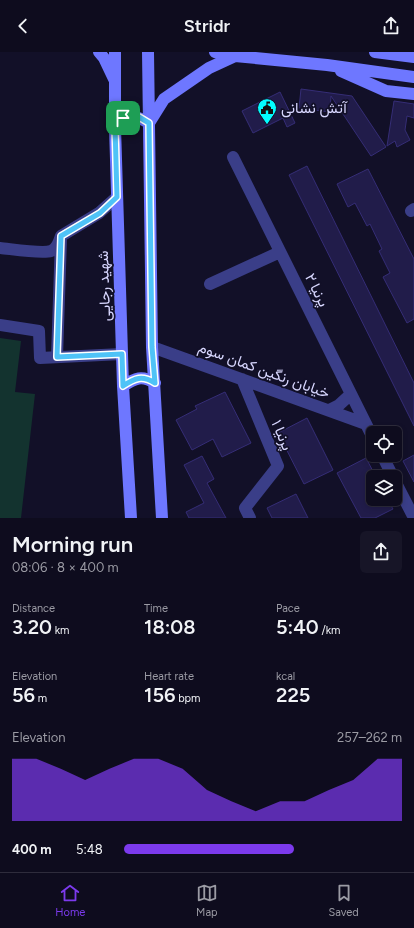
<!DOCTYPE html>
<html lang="en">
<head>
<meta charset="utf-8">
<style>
	:root { --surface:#0e0c1e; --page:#171527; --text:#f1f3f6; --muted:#9b9ba4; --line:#2e2c3c; --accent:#7c3aed }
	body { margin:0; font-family:Figtree,Vazirmatn,sans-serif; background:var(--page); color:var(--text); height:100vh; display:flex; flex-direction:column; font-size:15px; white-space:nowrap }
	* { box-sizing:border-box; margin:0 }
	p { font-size:13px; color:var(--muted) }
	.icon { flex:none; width:22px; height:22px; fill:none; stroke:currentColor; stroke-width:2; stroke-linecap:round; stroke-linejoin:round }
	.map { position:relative; height:466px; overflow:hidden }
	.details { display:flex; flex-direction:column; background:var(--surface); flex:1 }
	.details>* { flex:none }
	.fabs { position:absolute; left:366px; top:374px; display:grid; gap:8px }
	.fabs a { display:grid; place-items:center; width:36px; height:36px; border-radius:6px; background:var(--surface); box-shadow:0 2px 6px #0003,0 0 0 1px var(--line); font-size:20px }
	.pin { position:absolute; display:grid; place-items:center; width:34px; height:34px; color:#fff; margin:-17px; border-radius:8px; box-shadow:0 2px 6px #0006 }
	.round { display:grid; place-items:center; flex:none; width:42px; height:42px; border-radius:6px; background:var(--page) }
	.headline { display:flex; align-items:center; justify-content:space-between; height:68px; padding:0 12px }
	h1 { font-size:22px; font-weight:600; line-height:30px }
	.metrics { display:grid; grid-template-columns:repeat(3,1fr); gap:6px; height:68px; padding:4px 12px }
	.metrics div { display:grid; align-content:center }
	.metrics b { font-size:20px; font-weight:600 }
	.metrics small { font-size:11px; font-weight:400 }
	.metrics p { font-size:11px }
	.chart { height:112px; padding:8px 12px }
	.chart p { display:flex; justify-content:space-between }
	.chart svg { width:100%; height:72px; margin-top:4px; fill:var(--accent); opacity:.7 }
	ul { padding:0 12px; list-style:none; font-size:13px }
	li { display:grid; grid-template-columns:64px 48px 1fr; align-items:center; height:30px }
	li i { height:10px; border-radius:5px; background:var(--accent) }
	header { display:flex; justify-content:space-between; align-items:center; height:52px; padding:0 12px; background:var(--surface); font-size:18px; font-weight:600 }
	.tabs { display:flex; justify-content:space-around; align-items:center; height:56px; border-top:1px solid var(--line); background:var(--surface); font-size:11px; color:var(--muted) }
	.tabs a { display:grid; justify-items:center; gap:2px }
	.tabs .active { color:var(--accent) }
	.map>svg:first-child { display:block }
	.green { fill:#13332f }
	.building { fill:#211c4a; stroke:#352d76 }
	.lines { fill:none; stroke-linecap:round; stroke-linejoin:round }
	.street { stroke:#3a3e88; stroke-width:12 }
	.secondary { stroke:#6e77ff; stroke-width:12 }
	.route-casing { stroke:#fff; stroke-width:8 }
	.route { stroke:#4fc3f7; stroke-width:5 }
	.labels { text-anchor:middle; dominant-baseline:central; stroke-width:3.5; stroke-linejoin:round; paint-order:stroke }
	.poi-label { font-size:15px; fill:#d8d7ff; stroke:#121028; text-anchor:start }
	.street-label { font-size:15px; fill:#d8d7ff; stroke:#121028 }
</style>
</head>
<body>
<header><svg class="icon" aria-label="back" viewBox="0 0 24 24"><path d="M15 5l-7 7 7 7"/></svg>Stridr<svg class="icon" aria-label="share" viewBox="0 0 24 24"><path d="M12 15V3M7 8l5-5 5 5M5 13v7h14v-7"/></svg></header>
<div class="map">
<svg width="414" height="466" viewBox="0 0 414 466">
	<rect width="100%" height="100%" fill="#121028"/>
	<!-- green -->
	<path class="green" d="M 0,286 L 21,289 L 15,340 L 35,342 L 21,466 L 0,466 Z"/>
	<!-- building -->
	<path class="building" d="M 301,37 L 352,44 L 386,95 L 371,104 L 331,44 L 330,60 L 299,56 Z
		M 280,40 L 295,71 L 287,75 L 283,66 L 253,81 L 242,59 Z
		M 394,49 L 414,52 L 414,66 L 407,64 L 405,78 L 410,88 L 397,95 L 395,89 L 387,94 Z
		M 307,114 L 414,331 L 414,374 L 289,123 Z
		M 368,117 L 414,207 L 414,267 L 407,271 L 383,225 L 390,221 L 379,199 L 382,197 L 370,172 L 367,174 L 355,151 L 348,155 L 337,132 Z
		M 225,340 L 251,391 L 222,405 L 213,387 L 192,398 L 176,368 L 197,357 L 195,354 Z
		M 307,366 L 333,418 L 304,432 L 278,381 Z
		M 414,403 L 414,430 L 403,409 Z
		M 202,404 L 214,427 L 207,431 L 226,466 L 189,466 L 186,460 L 204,451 L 184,413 Z
		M 366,406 L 376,425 L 373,425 L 373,447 L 387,447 L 393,457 L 375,466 L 361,466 L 337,421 Z
		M 296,442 L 308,466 L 272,466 L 267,456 Z"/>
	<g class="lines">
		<!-- street -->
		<path class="street" d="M 233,105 L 373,386
			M 411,159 L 414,157
			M 0,196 C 11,197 42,202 51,199 C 57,197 59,190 61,184 L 99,161 L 117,145
			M 210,232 L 280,200
			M 0,273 L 39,279 L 40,306 L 122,302
			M 152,295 L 366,372
			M 57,305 L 61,187
			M 242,327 L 278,414 L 245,456 L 250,466
			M 329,358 L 339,353 L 351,342
			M 382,403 L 393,425
			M 395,429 L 412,462"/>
		<!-- secondary -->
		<path class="secondary" d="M 99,0 L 104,6 L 114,27
			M 115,0 L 115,75 L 123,334 L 131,466
			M 148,0 L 152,295 L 162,466
			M 215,0 L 235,4 L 327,13 L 414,25
			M 375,0 L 414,5
			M 341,19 L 386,39 L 414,42
			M 115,75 C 128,61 132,62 149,71 L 164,47 L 209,16 L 235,4
			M 123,334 C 135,326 142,323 155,331"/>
	</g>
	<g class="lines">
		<!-- route casing -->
		<g class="route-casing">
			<path id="route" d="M 132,64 L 139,65 L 149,71 L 152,295 L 155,331 C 142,323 135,326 123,334 L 122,302 L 57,305 L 61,184 L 100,161 L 117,145 L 115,75 L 123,66 Z"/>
		</g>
		<!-- route -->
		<use href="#route" class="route"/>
	</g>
	<!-- icons -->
	<defs>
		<g id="civic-pin" transform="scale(1)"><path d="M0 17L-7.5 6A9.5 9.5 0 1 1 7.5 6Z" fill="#03fcff" stroke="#121028"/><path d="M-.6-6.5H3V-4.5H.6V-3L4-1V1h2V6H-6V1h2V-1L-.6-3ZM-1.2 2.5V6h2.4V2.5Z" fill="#111"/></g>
	</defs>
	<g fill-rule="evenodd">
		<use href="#civic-pin" x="267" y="56"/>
	</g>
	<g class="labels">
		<!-- poi labels -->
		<g class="poi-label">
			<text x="281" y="56">آتش نشانی</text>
		</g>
		<!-- street labels -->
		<g class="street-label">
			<text transform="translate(104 234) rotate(-92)">شهید رجایی</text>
			<text transform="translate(317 238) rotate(64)">پرنیا ۲</text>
			<text transform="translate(264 318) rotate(20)">خیابان رنگین کمان سوم</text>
			<text transform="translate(282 383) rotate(67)">پرنیا ۱</text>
		</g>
	</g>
</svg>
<div class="fabs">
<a><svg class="icon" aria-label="locate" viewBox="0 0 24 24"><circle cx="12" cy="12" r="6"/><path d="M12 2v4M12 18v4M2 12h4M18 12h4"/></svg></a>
<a><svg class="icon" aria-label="layers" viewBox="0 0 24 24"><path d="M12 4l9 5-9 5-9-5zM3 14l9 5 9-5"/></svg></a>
</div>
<div class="pin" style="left:123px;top:66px;background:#1e9e55"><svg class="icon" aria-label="arrive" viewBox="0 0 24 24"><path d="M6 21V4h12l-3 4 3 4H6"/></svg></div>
</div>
<section class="details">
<div class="headline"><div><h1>Morning run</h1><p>08:06 · 8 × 400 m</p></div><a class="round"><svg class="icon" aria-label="share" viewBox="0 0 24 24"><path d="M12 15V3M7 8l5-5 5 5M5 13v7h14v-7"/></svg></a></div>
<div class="metrics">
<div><p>Distance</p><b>3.20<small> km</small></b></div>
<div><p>Time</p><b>18:08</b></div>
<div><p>Pace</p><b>5:40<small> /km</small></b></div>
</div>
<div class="metrics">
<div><p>Elevation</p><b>56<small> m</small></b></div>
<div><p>Heart rate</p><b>156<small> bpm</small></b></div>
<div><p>kcal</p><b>225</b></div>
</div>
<div class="chart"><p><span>Elevation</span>257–262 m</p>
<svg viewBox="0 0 160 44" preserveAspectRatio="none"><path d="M0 44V6L10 6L20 12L30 19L40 12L50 6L60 6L70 12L80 25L90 32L100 38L110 32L120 32L130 25L140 19L150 6L160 6V44z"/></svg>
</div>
<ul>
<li><b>400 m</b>5:48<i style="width:61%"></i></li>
</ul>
</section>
<nav class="tabs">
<a class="active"><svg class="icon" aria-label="home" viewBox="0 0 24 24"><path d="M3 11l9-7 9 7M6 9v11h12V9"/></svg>Home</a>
<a><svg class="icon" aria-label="map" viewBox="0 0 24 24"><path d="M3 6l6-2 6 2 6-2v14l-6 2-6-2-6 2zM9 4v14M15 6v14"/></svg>Map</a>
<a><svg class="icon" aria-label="saved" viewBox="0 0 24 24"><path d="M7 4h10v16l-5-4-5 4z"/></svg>Saved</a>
</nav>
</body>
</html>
